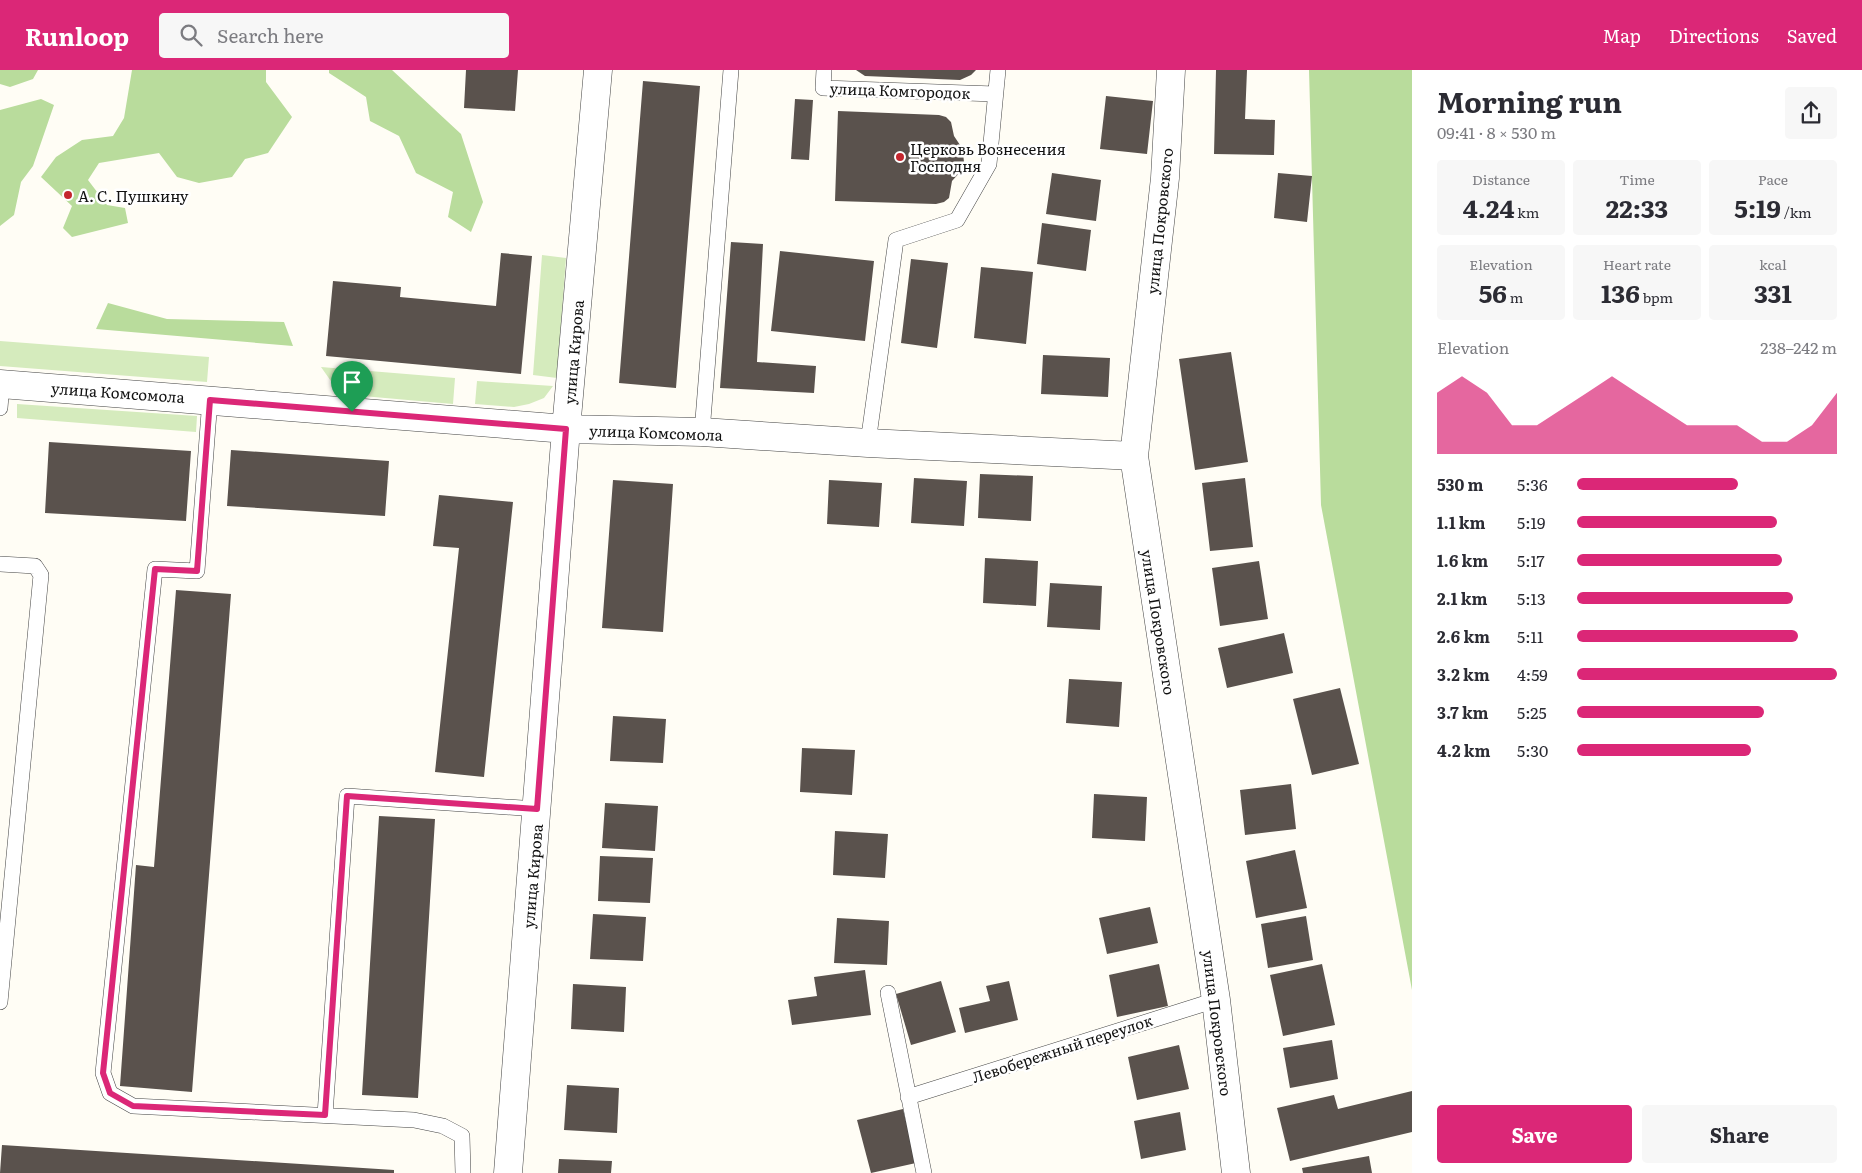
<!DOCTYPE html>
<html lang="en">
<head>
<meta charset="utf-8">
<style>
	:root { --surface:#fff; --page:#f7f7f7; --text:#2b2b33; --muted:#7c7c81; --accent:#db2777 }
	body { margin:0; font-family:Literata,serif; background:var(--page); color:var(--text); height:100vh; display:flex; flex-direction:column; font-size:19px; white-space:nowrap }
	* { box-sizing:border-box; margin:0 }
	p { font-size:16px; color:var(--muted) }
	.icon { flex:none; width:28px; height:28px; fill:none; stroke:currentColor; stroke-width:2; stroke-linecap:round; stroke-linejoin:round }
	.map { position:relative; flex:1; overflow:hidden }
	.details { display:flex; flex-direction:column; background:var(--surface); width:450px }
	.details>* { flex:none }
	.pin { position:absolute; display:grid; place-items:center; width:42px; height:42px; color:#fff; margin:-51px -21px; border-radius:50% 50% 50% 0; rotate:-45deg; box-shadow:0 0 5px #0007 }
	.pin .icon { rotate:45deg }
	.round { display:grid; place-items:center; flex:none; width:52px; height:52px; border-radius:5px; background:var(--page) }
	.overview { display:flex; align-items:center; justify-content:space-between; height:85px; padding:0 25px }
	h1 { font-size:28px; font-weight:700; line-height:38px }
	.stats { display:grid; grid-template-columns:repeat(3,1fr); gap:8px; height:85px; padding:5px 25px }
	.stats div { display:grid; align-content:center; border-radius:5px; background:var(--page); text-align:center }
	.stats b { font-size:25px; font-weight:700 }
	.stats small { font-size:14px; font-weight:400 }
	.stats p { font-size:14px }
	.chart { height:140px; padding:10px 25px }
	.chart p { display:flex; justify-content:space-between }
	.chart svg { width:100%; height:90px; margin-top:5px; fill:var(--accent); opacity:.7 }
	.primary-button { display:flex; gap:10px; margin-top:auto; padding:10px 25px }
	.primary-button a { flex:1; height:58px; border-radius:5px; background:var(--accent); color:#fff; font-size:20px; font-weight:700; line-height:58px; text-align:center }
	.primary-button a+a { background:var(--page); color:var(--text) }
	ul { padding:0 25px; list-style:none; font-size:16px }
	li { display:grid; grid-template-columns:80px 60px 1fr; align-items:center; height:38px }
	li i { height:12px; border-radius:6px; background:var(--accent) }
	header { display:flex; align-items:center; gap:30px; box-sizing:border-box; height:70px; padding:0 25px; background:var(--accent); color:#fff }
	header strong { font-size:24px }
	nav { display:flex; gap:28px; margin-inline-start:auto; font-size:18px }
	.search { width:350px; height:45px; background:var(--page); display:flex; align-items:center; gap:12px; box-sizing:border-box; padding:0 18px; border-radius:5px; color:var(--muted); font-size:19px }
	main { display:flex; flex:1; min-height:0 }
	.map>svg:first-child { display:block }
	.green { fill:#d5ebbd }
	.forest { fill:#b9dc9c }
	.building { fill:#5a524d }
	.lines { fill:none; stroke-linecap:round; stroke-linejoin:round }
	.service-casing { stroke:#444; stroke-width:16 }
	.minor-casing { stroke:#444; stroke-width:29 }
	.service { stroke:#fff; stroke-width:15 }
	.minor { stroke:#fff; stroke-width:28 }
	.route-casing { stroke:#fff; stroke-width:10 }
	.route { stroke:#db2777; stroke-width:6 }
	.poi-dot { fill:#c4262e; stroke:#fff; stroke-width:2 }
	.labels { text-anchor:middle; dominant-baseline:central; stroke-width:5; stroke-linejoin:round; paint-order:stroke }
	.street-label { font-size:15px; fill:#111; stroke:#fff }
	.poi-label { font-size:15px; fill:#111; stroke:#fff; text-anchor:start }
</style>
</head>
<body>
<header>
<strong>Runloop</strong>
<div class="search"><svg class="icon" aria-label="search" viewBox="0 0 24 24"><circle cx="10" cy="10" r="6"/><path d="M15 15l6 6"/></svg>Search here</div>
<nav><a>Map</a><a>Directions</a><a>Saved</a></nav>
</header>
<main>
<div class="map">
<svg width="1412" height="1103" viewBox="0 0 1412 1103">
	<rect width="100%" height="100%" fill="#fffdf5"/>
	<!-- green -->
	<path class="green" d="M 542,185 L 566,188 L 557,308 L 533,305 Z
		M 0,271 L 209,287 L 207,312 L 0,296 Z
		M 321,297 L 455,308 L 453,334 L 340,324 Z
		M 477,311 L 553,316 L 544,328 L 529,334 L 514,337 L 475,334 Z
		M 17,334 L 197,346 L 196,362 L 17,348 Z"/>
	<!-- forest -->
	<path class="forest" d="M 0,0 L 38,0 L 33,9 L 10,17 L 0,14 Z
		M 132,0 L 266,0 L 266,12 L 292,47 L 268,83 L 245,89 L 232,107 L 199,113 L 177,107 L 159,83 L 99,93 L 88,110 L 107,135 L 125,138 L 128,153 L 72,167 L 63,158 L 72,136 L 41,107 L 56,87 L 82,70 L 113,66 L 124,48 Z
		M 329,0 L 392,0 L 461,64 L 483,132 L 471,162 L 448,147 L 453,122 L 416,103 L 399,66 L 370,51 L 366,27 L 329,3 Z
		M 1309,0 L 1412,0 L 1412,920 L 1321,435 Z
		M 41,29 L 54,35 L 33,96 L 21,112 L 14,145 L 0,156 L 0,40 Z
		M 108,233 L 167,249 L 284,252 L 293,276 L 96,259 Z"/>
	<!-- building -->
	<path class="building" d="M 466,0 L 518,0 L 515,41 L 464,38 Z
		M 856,0 L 976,0 L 971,5 L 960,10 L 865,6 Z
		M 1216,0 L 1247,0 L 1245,49 L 1275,50 L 1274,85 L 1214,84 Z
		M 643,11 L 700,16 L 676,318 L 619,313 Z
		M 1106,26 L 1153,31 L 1147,84 L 1100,79 Z
		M 795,29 L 813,30 L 809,90 L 791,89 Z
		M 838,41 L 939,45 L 946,47 L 951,52 L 954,66 L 960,75 L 963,83 L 964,92 L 962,100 L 952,111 L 949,128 L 944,132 L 936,134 L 835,131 Z
		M 1052,103 L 1101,110 L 1096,151 L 1046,144 Z
		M 1278,103 L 1312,106 L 1307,152 L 1274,148 Z
		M 1042,153 L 1091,160 L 1086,201 L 1037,194 Z
		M 731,172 L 763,174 L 757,292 L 816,296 L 814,323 L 720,318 Z
		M 780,181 L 874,191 L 865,271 L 771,261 Z
		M 501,183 L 532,186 L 521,304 L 326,286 L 333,211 L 401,217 L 400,227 L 496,236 Z
		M 911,189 L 948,193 L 937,278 L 901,273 Z
		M 981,197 L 1033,202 L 1026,274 L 974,268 Z
		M 1231,282 L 1248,392 L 1195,400 L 1179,289 Z
		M 1043,285 L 1110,288 L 1108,327 L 1041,324 Z
		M 49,372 L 191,381 L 186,451 L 45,443 Z
		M 231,380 L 389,391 L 385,446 L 227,436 Z
		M 980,404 L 1033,406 L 1031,451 L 978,448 Z
		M 914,408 L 967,411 L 964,456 L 911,453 Z
		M 1245,408 L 1253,477 L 1210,481 L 1202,413 Z
		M 613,410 L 673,414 L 663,562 L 602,558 Z
		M 829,410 L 882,413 L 879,457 L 827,454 Z
		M 439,425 L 513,432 L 484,707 L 435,702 L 459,478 L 433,476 Z
		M 985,488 L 1038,491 L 1036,536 L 983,533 Z
		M 1259,491 L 1268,549 L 1220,556 L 1212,498 Z
		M 1050,513 L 1102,516 L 1100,560 L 1047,557 Z
		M 176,520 L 231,524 L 192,1022 L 120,1016 L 136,795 L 154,797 Z
		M 1284,563 L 1293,603 L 1227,618 L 1218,578 Z
		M 1069,609 L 1122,612 L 1119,657 L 1066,653 Z
		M 1340,618 L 1359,694 L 1312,705 L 1293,629 Z
		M 613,646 L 666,649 L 663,693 L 610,691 Z
		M 802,678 L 855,680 L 852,725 L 800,722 Z
		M 1291,714 L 1296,759 L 1245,765 L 1240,720 Z
		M 1094,724 L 1147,727 L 1145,771 L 1092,768 Z
		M 605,733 L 658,736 L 655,781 L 602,778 Z
		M 379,746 L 435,749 L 418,1028 L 362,1025 Z
		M 835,761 L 888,764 L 885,808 L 833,805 Z
		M 1295,780 L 1307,838 L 1256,848 L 1246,791 Z
		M 600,786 L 653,788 L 650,833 L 598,831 Z
		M 1150,837 L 1158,873 L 1107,884 L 1099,848 Z
		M 593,844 L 646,847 L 643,891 L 590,889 Z
		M 1306,846 L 1313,890 L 1268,898 L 1261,854 Z
		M 837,848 L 889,851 L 887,895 L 834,893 Z
		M 1159,894 L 1168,936 L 1117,947 L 1109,905 Z
		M 1322,894 L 1335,955 L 1283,966 L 1270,905 Z
		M 865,900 L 871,945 L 792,955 L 788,930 L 817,926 L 814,907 Z
		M 941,911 L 956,962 L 911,975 L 896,924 Z
		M 1009,911 L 1018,950 L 965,963 L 959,938 L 990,931 L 986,916 Z
		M 573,914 L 626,917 L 624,962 L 571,959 Z
		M 1332,970 L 1338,1009 L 1290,1018 L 1283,978 Z
		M 1179,975 L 1189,1019 L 1137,1030 L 1128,987 Z
		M 567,1015 L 619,1018 L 617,1063 L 564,1060 Z
		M 1412,1021 L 1412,1062 L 1290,1091 L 1277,1038 L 1334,1025 L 1338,1039 Z
		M 903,1039 L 916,1093 L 871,1103 L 857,1050 Z
		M 1180,1042 L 1186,1080 L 1141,1089 L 1134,1051 Z
		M 2,1075 L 394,1100 L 394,1103 L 0,1103 Z
		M 1369,1086 L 1372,1103 L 1303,1103 L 1302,1098 Z
		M 559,1089 L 612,1091 L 611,1103 L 558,1103 Z"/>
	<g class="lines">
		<!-- service casing -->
		<g class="service-casing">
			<path id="service" d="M 824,0 L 823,18 L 995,24
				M 210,329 L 197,501 L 155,499 L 103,1003 L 110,1023 L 133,1036 L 414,1050 L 443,1056 L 462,1066 L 463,1103
				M 0,338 L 2,314
				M 702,362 L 731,0
				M 868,373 L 896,170 L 957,150 L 989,94 L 998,0
				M 0,494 L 35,496 L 41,505 L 0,932
				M 888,923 L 924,1103
				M 908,1027 L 1216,930
				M 325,1045 L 347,726 L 537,739"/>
		</g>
		<!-- minor casing -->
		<g class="minor-casing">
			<path id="minor" d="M 1171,0 L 1165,108 L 1134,386 L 1216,930 L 1236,1103
				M 0,314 L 566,359 L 702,362 L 868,373 L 1134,386
				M 508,1103 L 566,359 L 598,0"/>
		</g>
		<!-- service -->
		<use href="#service" class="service"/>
		<!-- minor -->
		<use href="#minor" class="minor"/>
	</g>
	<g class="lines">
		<!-- route casing -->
		<g class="route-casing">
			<path id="route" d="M 210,330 L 566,359 L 537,739 L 347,726 L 325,1045 L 133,1036 L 110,1023 L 103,1003 L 155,499 L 197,501 Z"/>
		</g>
		<!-- route -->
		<use href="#route" class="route"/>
	</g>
	<!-- markers -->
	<g class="poi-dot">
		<circle cx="900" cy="87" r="5"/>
		<circle cx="68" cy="125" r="5"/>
	</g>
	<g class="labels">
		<!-- street labels -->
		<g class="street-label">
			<text transform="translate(900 20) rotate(2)">улица Комгородок</text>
			<text transform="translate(1159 151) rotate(-84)">улица Покровского</text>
			<text transform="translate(573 282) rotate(-85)">улица Кирова</text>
			<text transform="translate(118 322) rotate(4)">улица Комсомола</text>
			<text transform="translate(656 362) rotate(2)">улица Комсомола</text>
			<text transform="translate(1159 552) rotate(81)">улица Покровского</text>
			<text transform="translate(532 806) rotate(-85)">улица Кирова</text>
			<text transform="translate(1218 953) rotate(83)">улица Покровского</text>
			<text transform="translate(1062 978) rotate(-18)">Левобережный переулок</text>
		</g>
		<!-- poi labels -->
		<g class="poi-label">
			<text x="910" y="78">Церковь Вознесения<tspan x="910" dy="17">Господня</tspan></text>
			<text x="78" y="125">А. С. Пушкину</text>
		</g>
	</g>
</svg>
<div class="pin" style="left:352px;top:342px;background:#1e9e55"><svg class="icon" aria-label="arrive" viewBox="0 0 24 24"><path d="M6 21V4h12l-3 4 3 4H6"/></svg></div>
</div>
<section class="details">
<div class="overview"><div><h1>Morning run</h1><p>09:41 · 8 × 530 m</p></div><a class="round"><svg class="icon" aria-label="share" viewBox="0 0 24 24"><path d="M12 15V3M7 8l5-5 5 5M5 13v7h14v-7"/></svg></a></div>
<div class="stats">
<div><p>Distance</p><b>4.24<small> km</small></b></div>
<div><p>Time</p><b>22:33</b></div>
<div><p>Pace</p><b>5:19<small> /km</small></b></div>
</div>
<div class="stats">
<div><p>Elevation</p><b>56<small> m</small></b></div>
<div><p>Heart rate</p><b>136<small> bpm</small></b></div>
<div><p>kcal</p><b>331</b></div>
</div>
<div class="chart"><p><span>Elevation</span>238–242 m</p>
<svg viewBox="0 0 160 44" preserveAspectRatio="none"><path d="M0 44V14L10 6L20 14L30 30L40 30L50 22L60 14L70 6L80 14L90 22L100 30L110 30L120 30L130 38L140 38L150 30L160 14V44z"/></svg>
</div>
<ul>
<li><b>530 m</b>5:36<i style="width:62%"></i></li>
<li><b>1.1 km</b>5:19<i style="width:77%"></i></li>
<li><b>1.6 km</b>5:17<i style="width:79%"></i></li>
<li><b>2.1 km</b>5:13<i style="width:83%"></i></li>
<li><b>2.6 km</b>5:11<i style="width:85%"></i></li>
<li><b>3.2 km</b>4:59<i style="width:100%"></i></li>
<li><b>3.7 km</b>5:25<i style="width:72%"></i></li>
<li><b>4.2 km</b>5:30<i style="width:67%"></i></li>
</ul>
<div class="primary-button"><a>Save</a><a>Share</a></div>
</section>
</main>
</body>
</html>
